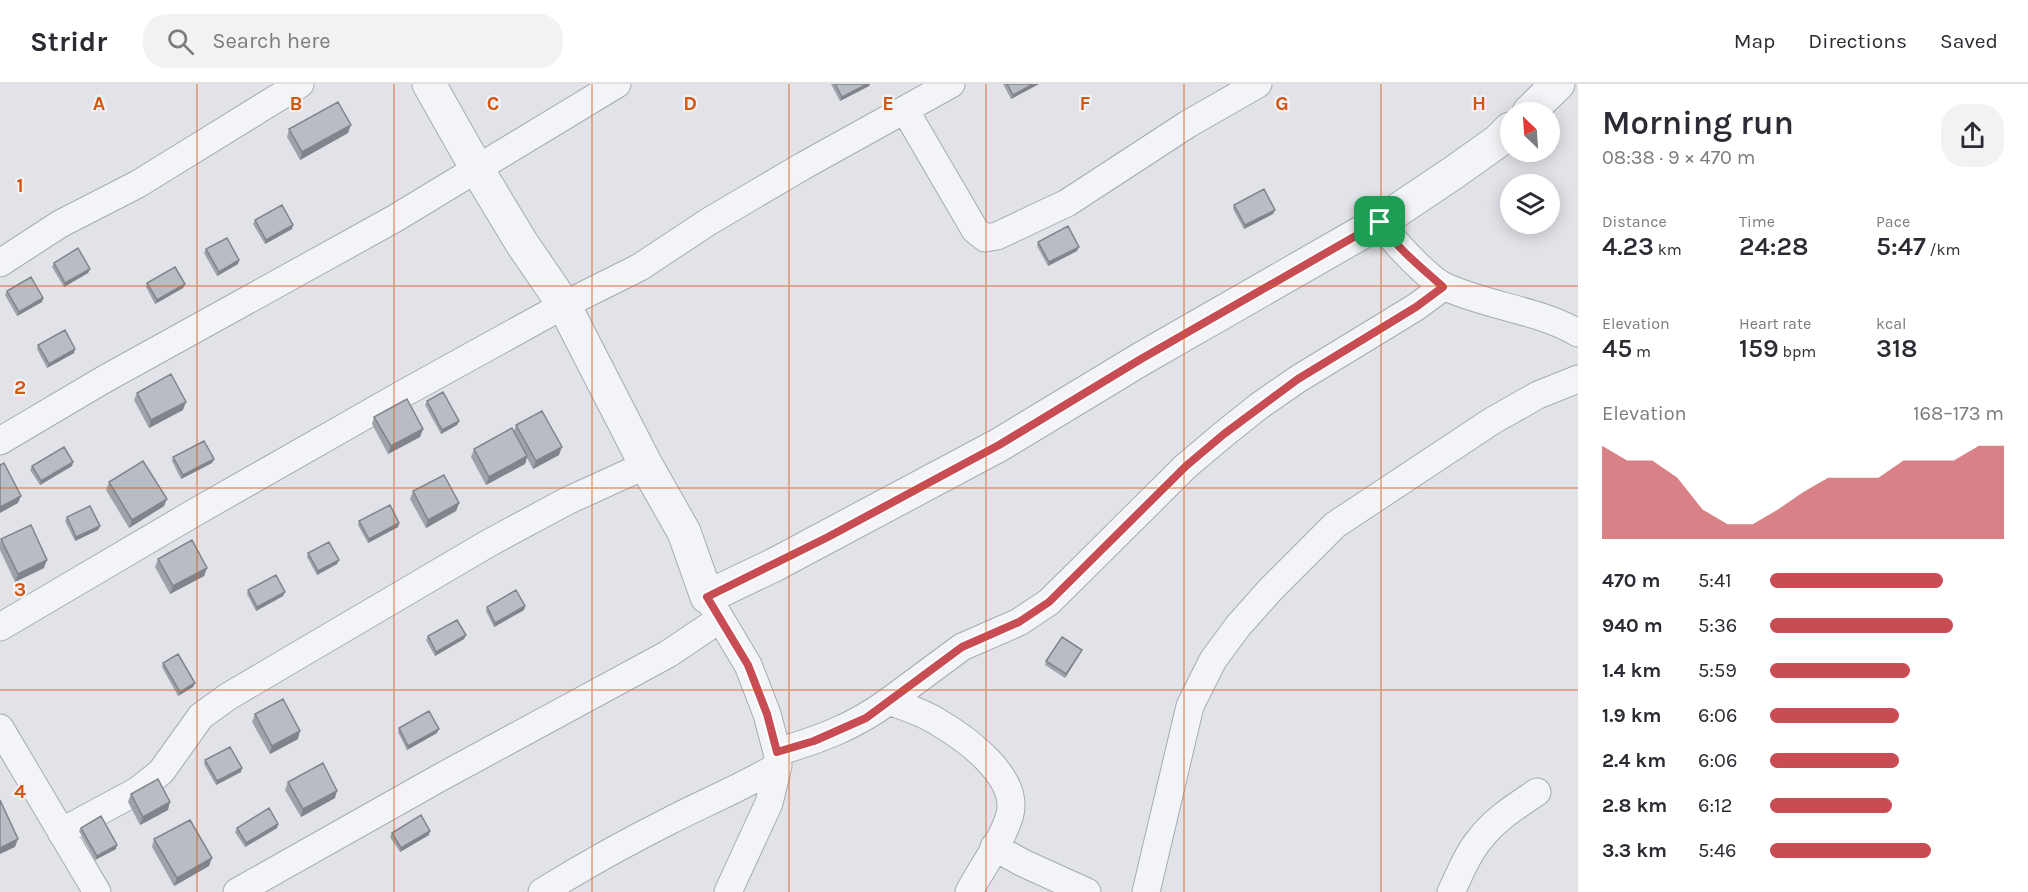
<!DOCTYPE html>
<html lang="en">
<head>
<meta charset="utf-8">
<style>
	:root { --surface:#fff; --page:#f2f2f3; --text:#2b2b33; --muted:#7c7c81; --line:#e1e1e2; --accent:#c84c53 }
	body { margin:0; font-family:Karla,sans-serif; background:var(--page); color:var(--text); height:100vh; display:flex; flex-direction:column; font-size:22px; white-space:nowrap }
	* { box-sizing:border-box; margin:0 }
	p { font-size:20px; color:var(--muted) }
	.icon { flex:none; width:33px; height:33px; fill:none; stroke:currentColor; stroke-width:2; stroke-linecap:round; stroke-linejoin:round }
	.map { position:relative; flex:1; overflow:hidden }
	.side { display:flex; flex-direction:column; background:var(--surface); width:450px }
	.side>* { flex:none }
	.needle { width:39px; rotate:335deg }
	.controls { position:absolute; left:1500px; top:18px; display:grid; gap:12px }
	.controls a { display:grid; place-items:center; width:60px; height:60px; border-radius:50%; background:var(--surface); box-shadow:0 3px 15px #0003; font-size:30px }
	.pin { position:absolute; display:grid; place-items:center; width:51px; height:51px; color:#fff; margin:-26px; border-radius:12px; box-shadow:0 3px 9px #0006 }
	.round { display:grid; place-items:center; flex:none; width:63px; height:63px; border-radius:24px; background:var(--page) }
	.head { display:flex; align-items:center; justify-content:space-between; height:102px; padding:0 24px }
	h1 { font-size:33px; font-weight:600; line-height:45px }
	.metrics { display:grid; grid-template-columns:repeat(3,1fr); gap:9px; height:102px; padding:6px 24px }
	.metrics div { display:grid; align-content:center }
	.metrics b { font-size:26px; font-weight:600 }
	.metrics small { font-size:16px; font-weight:400 }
	.metrics p { font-size:16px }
	.chart { height:168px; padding:12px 24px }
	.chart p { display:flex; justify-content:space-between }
	.chart svg { width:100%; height:108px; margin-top:6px; fill:var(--accent); opacity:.7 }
	ul { padding:0 24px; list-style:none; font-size:20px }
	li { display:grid; grid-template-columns:96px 72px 1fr; align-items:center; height:45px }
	li i { height:15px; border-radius:8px; background:var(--accent) }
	header { display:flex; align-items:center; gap:36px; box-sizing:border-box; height:84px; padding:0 30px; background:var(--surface); border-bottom:2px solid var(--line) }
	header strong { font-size:28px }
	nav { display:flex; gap:33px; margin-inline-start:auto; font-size:21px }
	.search { width:420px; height:54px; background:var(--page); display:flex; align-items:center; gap:15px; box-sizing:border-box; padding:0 21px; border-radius:24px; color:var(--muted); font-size:22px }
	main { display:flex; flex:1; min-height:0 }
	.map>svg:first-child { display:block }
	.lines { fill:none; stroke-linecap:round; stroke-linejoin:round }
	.minor-casing { stroke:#a6aab3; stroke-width:29 }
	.tertiary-casing { stroke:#a6aab3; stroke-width:35 }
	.minor { stroke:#f3f4f7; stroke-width:27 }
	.tertiary { stroke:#f3f4f7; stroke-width:33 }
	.wall { fill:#9ea2a9 }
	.shaded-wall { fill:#81848a }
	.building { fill:#b8bcc5; stroke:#81848a; stroke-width:1.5 }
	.route-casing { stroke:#fff; stroke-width:12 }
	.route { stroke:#c84c53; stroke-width:8 }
	.grid { fill:none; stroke:#d55511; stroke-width:1.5; stroke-opacity:0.55 }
	.grid-label { font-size:20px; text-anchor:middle; font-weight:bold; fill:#d55511; stroke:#f0f2f6; stroke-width:4.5; stroke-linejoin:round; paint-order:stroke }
</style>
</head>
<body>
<header>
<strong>Stridr</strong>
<div class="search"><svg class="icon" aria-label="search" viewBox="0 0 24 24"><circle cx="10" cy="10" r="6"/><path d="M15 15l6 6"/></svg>Search here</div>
<nav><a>Map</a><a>Directions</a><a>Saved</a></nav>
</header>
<main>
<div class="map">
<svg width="1578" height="808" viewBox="0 0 1578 808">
	<rect width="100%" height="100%" fill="#e1e3e9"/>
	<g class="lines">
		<!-- minor casing -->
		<g class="minor-casing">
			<path id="minor" d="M 905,26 L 975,146 L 985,154 L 997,152 L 1067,119 L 1188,40 L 1258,0
				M 1380,138 C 1390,154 1429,196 1446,203 C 1487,222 1539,226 1578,249
				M 0,179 L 60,140 L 138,100 L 300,0
				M 0,357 L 103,296 L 394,135 L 617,0
				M 711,519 L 748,581 L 767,630 L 777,668 L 778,682 L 769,719 L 728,808
				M 0,543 L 192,430 L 408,307 L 564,221 L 640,183 L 708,138 L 803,82 L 951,0
				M 889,617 L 962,563 L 1019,538 L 1049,518 L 1186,382 L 1224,350 L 1259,322 L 1298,295 L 1416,223 L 1443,203
				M 0,644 L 97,808
				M 777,668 C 818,656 854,643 889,617 C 905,623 922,628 936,637 C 964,653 1019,692 1010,730 C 1004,754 981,785 969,808
				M 61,748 L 137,707 L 161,688 L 201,632 L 229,612 L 489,459 L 567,417 L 646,381
				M 994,763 L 1023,779 L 1087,808
				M 237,808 L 441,693 L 668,570 L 720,535
				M 542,808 C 584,782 627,758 671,736 C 706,718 743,703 778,682
				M 1146,808 L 1190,622 L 1213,576 L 1238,542 L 1271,505 L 1335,441 L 1492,337 L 1538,311 L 1578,295
				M 1451,808 C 1460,790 1467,770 1480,755 C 1495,735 1518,721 1537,708"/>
		</g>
		<!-- tertiary casing -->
		<g class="tertiary-casing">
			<path id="tertiary" d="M 429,0 L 477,85 L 521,158 L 564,221 L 646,381 L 684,448 L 707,513 L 774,481 L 999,361 L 1141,275 L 1380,138 L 1453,89 L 1498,57 L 1510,45
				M 1529,28 L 1558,0"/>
		</g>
		<!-- minor -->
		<use href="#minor" class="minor"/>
		<!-- tertiary -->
		<use href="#tertiary" class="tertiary"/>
	</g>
	<!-- wall -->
	<path class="wall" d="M 831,0 L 870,0 L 869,2 L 840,17 Z
		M 1003,0 L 1039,0 L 1011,15 Z
		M 289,45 L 348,49 L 300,76 L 287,53 Z
		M 1234,121 L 1275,126 L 1273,130 L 1244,145 L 1233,125 Z
		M 255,136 L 292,145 L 265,160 L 253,140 Z
		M 1038,158 L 1077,167 L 1048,182 L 1037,162 Z
		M 206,165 L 239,176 L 238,180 L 217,192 L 204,169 Z
		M 54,179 L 90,185 L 88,189 L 64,203 L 52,183 Z
		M 147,199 L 185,200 L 183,204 L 155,220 L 146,203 Z
		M 7,207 L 43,214 L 42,218 L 17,232 L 5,211 Z
		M 38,261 L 74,269 L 47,284 L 37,265 Z
		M 137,309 L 183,326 L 149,344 L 134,316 Z
		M 427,317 L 459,337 L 457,341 L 441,350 L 425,321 Z
		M 374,333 L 423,345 L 420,353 L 388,370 L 372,340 Z
		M 516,341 L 559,371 L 533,385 L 527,374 L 525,380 L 486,401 L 471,373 L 474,365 L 514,347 Z
		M 173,373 L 214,375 L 212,379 L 181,395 L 172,377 Z
		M 73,378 L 72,382 L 40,401 L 30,386 L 32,382 Z
		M 109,398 L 164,422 L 129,444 L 106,406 Z
		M 413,407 L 459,419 L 456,427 L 426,444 L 410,415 Z
		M 67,433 L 100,442 L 98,446 L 75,457 L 65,437 Z
		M 359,437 L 399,439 L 398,443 L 368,459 L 358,441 Z
		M 1,455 L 44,484 L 15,498 L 0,466 L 0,459 Z
		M 308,469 L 337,480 L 317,491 L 307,473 Z
		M 158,475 L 207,484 L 204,492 L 170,510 L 155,483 Z
		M 248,506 L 285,508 L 283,512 L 256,527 L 247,510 Z
		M 525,522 L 524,526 L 494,543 L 486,527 L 487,523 Z
		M 466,551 L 464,555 L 435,572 L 426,556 L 428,552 Z
		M 1080,570 L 1065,594 L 1045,581 L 1046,577 Z
		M 163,579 L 195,599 L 193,603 L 178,612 L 162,583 Z
		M 255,630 L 298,655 L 270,670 L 252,638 Z
		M 399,644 L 437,649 L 407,666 L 398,648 Z
		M 205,676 L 241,688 L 216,701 L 204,680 Z
		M 288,698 L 335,714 L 301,733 L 285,706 Z
		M 131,710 L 168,726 L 140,741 L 128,718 Z
		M 278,740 L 277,744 L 245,763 L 235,748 L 237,744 Z
		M 81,744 L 116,765 L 95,776 L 79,747 Z
		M 392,749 L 429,751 L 400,768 L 390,753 Z
		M 154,755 L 209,782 L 174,802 L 152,763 Z"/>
	<!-- shaded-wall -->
	<path class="shaded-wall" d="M 867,0 L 870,0 L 869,2 L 840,17 L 842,13 Z
		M 1033,0 L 1039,0 L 1011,15 L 1013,11 Z
		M 351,41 L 348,49 L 300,76 L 302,68 Z
		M 1275,126 L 1273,130 L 1244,145 L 1245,141 Z
		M 293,141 L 292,145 L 265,160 L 266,156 Z
		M 1079,163 L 1077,167 L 1048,182 L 1049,178 Z
		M 239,176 L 238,180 L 217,192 L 219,188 Z
		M 90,185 L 88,189 L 64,203 L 65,199 Z
		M 185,200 L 183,204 L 155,220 L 157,216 Z
		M 43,214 L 42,218 L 17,232 L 19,228 Z
		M 75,265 L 74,269 L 47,284 L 49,280 Z
		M 186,318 L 183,326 L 149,344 L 151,336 Z
		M 459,337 L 457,341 L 441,350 L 442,346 Z
		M 423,345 L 420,353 L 388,370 L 391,362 Z
		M 562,363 L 559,371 L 533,385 L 536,377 Z
		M 527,372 L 525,380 L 486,401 L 489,393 Z
		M 214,375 L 212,379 L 181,395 L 183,391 Z
		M 73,378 L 72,382 L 40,401 L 41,397 Z
		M 21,412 L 18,419 L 0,429 L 0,423 Z
		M 167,415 L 164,422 L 129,444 L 132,436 Z
		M 459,419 L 456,427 L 426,444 L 428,436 Z
		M 399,439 L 398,443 L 368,459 L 369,455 Z
		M 100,442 L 98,446 L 75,457 L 76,453 Z
		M 47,476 L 44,484 L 15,498 L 18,490 Z
		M 339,476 L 337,480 L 317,491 L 318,487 Z
		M 207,484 L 204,492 L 170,510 L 173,502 Z
		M 285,508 L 283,512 L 256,527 L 257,523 Z
		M 525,522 L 524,526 L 494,543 L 495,539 Z
		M 466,551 L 464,555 L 435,572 L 436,568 Z
		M 1082,566 L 1080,570 L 1065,594 L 1066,590 Z
		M 195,599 L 193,603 L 178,612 L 180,608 Z
		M 439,645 L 437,649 L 407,666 L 408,662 Z
		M 300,647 L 298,655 L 270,670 L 272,662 Z
		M 242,684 L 241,688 L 216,701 L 217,697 Z
		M 337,707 L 335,714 L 301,733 L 303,725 Z
		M 170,718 L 168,726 L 140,741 L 143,733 Z
		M 278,740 L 277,744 L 245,763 L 246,759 Z
		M 430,747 L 429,751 L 400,768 L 401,764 Z
		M 18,755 L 15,763 L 0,770 L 0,764 Z
		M 117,761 L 116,765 L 95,776 L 97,772 Z
		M 212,774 L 209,782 L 174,802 L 177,794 Z"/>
	<!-- building -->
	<path class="building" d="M 835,0 L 867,0 L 842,13 Z
		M 1007,0 L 1033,0 L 1013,11 Z
		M 338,18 L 351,41 L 302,68 L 289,45 Z
		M 1264,105 L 1275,126 L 1245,141 L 1234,121 Z
		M 282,121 L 293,141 L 266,156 L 255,136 Z
		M 1068,142 L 1079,163 L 1049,178 L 1038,158 Z
		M 227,154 L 239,176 L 219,188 L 206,165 Z
		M 78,164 L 90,185 L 65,199 L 54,179 Z
		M 175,183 L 185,200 L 157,216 L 147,199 Z
		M 31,193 L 43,214 L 19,228 L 7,207 Z
		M 65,246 L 75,265 L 49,280 L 38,261 Z
		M 171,290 L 186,318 L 151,336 L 137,309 Z
		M 443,308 L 459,337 L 442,346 L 427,317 Z
		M 407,315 L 423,345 L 391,362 L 374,333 Z
		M 542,327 L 562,363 L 536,377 L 516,341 Z
		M 512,344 L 527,372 L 489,393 L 474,365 Z
		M 204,357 L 214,375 L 183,391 L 173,373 Z
		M 64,363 L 73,378 L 41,397 L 32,382 Z
		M 143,377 L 167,415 L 132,436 L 109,398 Z
		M 4,379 L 21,412 L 0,423 L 0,381 Z
		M 444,391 L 459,419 L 428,436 L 413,407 Z
		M 390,421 L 399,439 L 369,455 L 359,437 Z
		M 90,422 L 100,442 L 76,453 L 67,433 Z
		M 31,441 L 47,476 L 18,490 L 1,455 Z
		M 192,456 L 207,484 L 173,502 L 158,475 Z
		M 329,458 L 339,476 L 318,487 L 308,469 Z
		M 276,491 L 285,508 L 257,523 L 248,506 Z
		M 516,506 L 525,522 L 495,539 L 487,523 Z
		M 457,536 L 466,551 L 436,568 L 428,552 Z
		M 1062,553 L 1082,566 L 1066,590 L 1046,577 Z
		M 178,570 L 195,599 L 180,608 L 163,579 Z
		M 283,615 L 300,647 L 272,662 L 255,630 Z
		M 429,627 L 439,645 L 408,662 L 399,644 Z
		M 230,663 L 242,684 L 217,697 L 205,676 Z
		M 323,679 L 337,707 L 303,725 L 288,698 Z
		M 158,695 L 170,718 L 143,733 L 131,710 Z
		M 0,716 L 18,755 L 0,764 Z
		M 269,724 L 278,740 L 246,759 L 237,744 Z
		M 421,731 L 430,747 L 401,764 L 392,749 Z
		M 101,732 L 117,761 L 97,772 L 81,744 Z
		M 190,736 L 212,774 L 177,794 L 154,755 Z"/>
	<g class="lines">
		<!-- route casing -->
		<g class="route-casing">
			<path id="route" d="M 1380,138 C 1396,164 1421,183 1443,203 L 1416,223 L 1298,295 L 1224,350 L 1186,382 L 1049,518 L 1019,538 L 962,563 L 866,634 L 814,657 L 777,668 L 767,630 L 748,581 L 707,513 L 828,453 L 999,361 L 1141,275 Z"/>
		</g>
		<!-- route -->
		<use href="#route" class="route"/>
	</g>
	<!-- grid -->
	<path class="grid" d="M 197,0 L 197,808M 394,0 L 394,808M 592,0 L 592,808M 789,0 L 789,808M 986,0 L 986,808M 1184,0 L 1184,808M 1381,0 L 1381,808M 0,202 L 1578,202M 0,404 L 1578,404M 0,606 L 1578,606"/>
	<g class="grid-label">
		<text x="99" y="26">A</text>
		<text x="296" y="26">B</text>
		<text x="493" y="26">C</text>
		<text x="690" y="26">D</text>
		<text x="888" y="26">E</text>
		<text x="1085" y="26">F</text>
		<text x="1282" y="26">G</text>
		<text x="1479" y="26">H</text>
		<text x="20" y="108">1</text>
		<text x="20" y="310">2</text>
		<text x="20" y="512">3</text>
		<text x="20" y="714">4</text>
	</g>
</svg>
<div class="controls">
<a><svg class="needle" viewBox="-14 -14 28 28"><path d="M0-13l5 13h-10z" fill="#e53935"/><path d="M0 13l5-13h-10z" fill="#7c7c81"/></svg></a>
<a><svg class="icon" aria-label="layers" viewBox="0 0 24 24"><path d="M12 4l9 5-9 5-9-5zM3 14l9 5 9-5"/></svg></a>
</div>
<div class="pin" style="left:1380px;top:138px;background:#1e9e55"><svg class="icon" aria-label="arrive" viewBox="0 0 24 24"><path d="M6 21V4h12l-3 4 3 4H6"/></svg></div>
</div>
<section class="side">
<div class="head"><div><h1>Morning run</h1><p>08:38 · 9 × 470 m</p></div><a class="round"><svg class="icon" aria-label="share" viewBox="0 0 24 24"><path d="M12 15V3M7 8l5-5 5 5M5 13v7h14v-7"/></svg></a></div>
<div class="metrics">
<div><p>Distance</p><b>4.23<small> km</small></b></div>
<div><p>Time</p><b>24:28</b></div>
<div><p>Pace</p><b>5:47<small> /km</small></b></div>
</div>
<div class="metrics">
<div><p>Elevation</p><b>45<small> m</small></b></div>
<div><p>Heart rate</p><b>159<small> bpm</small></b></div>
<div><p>kcal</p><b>318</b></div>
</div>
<div class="chart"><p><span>Elevation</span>168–173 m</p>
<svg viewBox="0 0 160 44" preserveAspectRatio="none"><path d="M0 44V6L10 12L20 12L30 19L40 32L50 38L60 38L70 32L80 25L90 19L100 19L110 19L120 12L130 12L140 12L150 6L160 6V44z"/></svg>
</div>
<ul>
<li><b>470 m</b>5:41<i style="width:74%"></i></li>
<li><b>940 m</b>5:36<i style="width:78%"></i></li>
<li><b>1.4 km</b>5:59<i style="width:60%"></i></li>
<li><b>1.9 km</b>6:06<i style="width:55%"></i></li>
<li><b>2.4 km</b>6:06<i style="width:55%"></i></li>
<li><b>2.8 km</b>6:12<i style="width:52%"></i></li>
<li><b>3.3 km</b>5:46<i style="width:69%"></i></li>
</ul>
</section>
</main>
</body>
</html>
